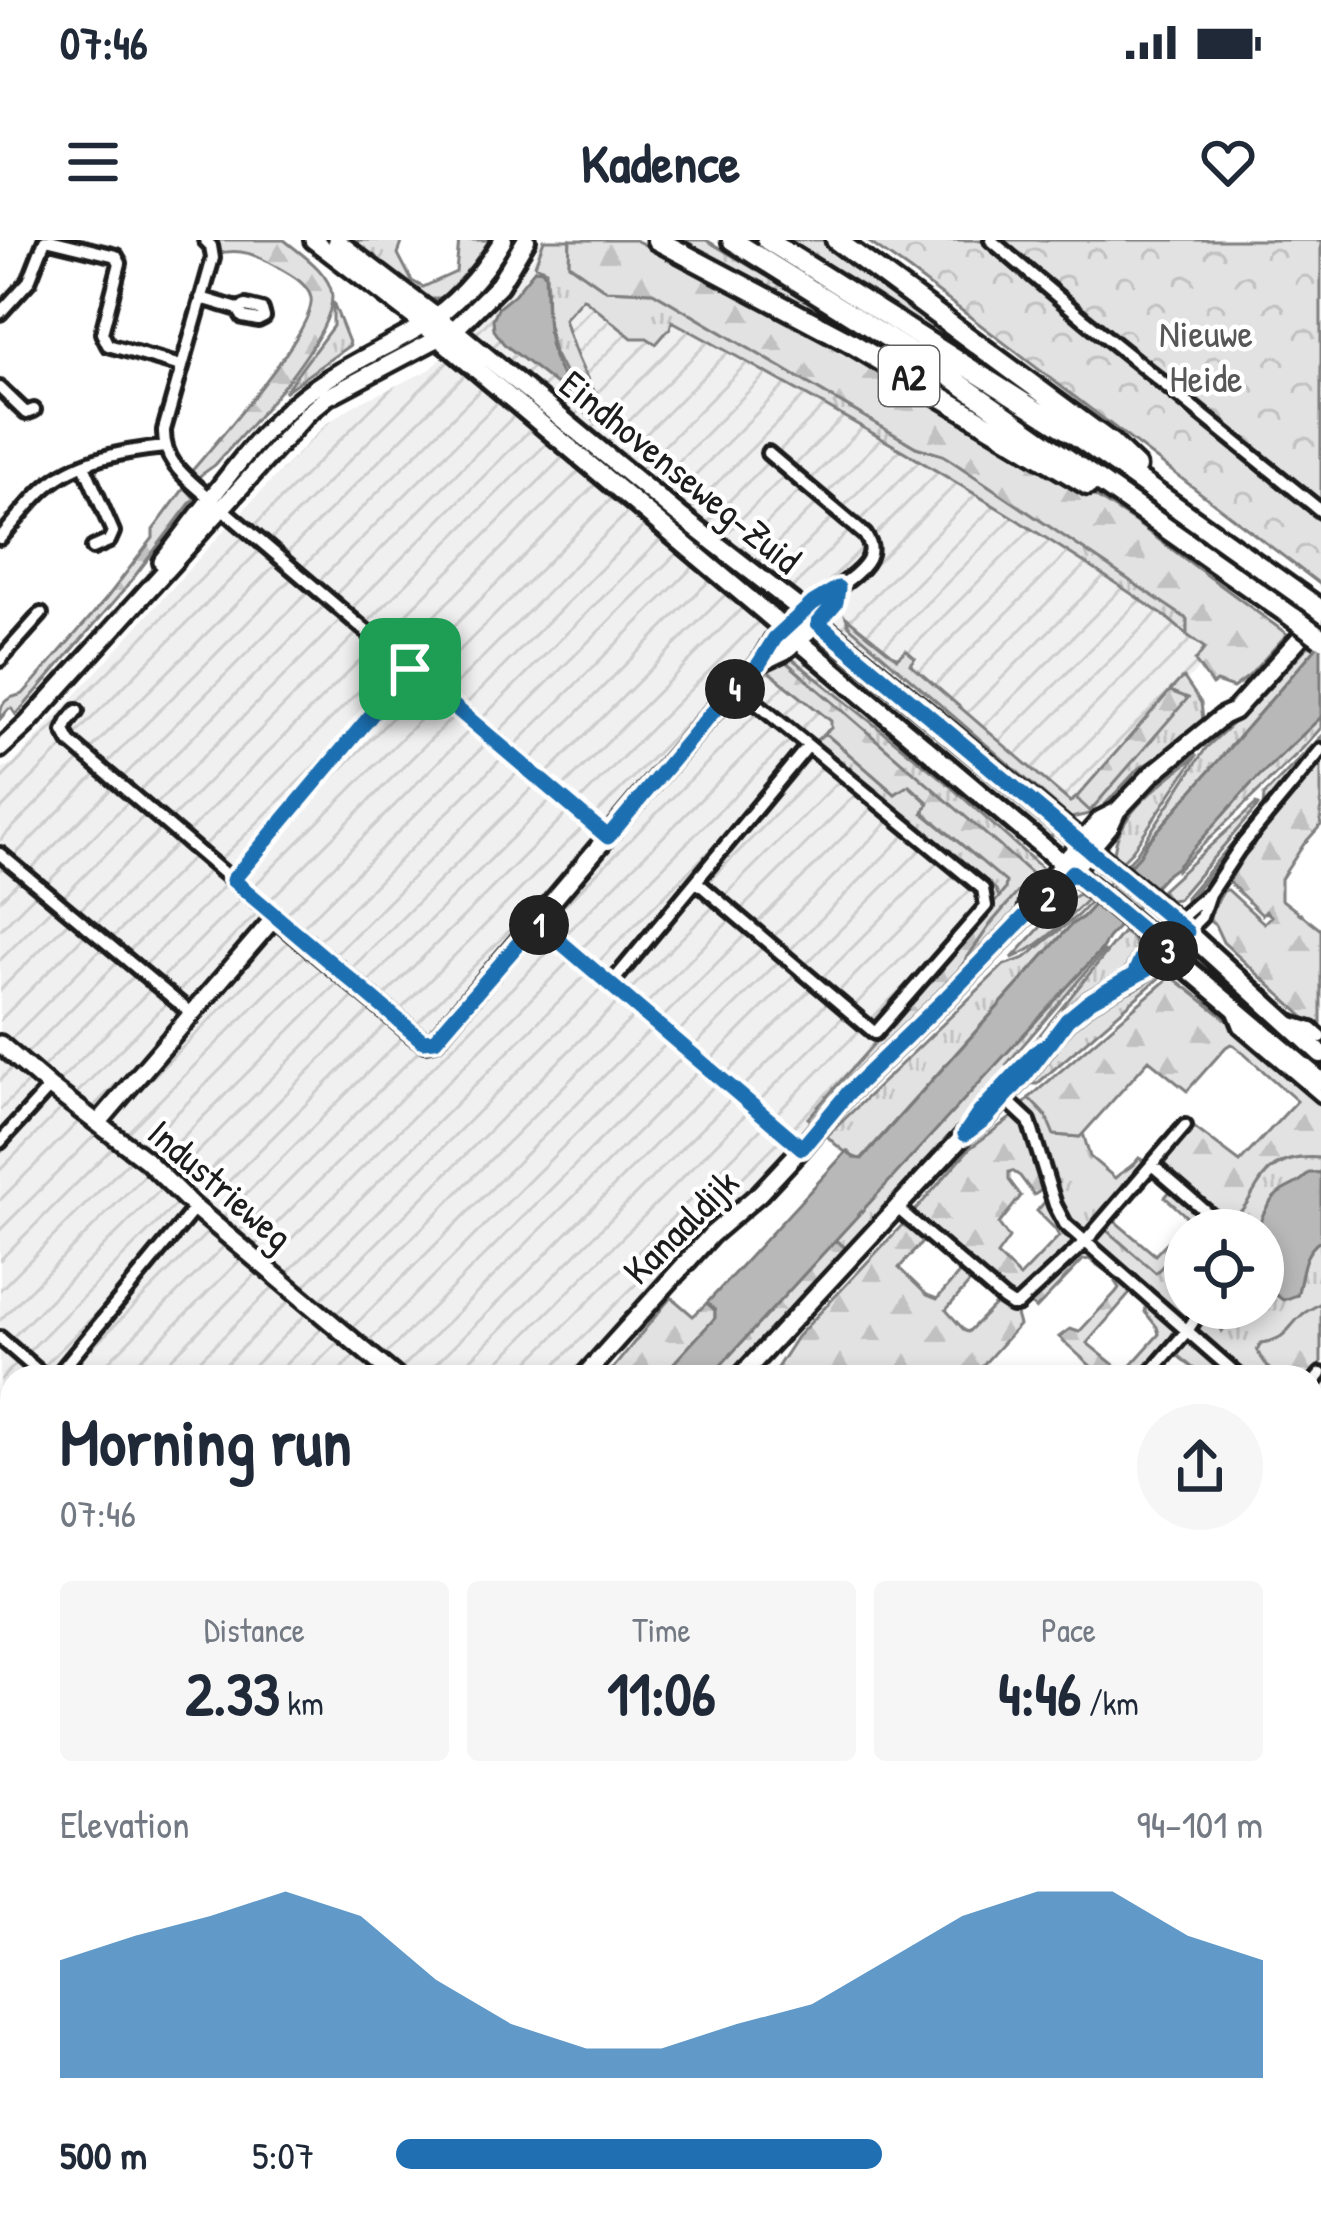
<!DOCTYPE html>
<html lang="en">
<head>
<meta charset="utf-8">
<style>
	:root { --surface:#fff; --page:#f6f6f7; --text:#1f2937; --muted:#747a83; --accent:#1f6fb2 }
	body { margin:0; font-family:"Patrick Hand",sans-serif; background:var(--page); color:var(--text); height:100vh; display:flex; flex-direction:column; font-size:45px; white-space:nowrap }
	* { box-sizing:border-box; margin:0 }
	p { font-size:39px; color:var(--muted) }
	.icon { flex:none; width:66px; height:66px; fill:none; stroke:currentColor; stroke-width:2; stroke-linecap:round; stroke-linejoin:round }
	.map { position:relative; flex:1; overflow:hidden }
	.drawer { position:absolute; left:0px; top:1125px; width:1323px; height:861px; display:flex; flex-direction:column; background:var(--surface); border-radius:36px 36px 0 0; box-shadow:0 6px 18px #0003 }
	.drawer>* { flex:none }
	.tools { position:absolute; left:1164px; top:969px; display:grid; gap:24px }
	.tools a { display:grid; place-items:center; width:120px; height:120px; border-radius:50%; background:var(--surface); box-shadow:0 6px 18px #0003; font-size:60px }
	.pin { position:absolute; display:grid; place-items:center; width:102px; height:102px; color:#fff; margin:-51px; border-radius:24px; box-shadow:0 6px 18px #0006 }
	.km { position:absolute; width:60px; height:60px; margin:-30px; border-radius:50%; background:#222; color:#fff; font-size:33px; line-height:60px; text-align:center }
	.round { display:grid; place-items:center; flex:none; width:126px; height:126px; border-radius:63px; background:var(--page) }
	.summary { display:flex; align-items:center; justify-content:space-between; height:204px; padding:0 60px }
	h1 { font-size:66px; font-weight:700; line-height:90px }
	.figures { display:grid; grid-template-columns:repeat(3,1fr); gap:18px; height:204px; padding:12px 60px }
	.figures div { display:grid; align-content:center; border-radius:12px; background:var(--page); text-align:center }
	.figures b { font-size:60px; font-weight:700 }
	.figures small { font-size:33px; font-weight:400 }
	.figures p { font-size:33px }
	.chart { height:336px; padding:24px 60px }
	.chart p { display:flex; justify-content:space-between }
	.chart svg { width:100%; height:216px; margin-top:12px; fill:var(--accent); opacity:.7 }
	ul { padding:0 60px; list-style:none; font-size:39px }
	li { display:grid; grid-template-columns:192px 144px 1fr; align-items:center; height:90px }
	li i { height:30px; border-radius:15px; background:var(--accent) }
	.status { display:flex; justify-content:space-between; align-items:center; height:84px; padding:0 60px; background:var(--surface); direction:ltr }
	.status svg { height:33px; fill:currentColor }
	header { display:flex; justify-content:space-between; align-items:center; height:156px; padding:0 60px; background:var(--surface); font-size:54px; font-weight:700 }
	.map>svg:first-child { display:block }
	.built { fill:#f0f0f0 }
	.industrial { fill:url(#industrial-furrows) }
	.grass { fill:url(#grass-tufts); stroke:#7f7f7f; stroke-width:3 }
	.forest { fill:url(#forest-firs); stroke:#7f7f7f; stroke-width:3 }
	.park { fill:url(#park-crowns); stroke:#7f7f7f; stroke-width:3 }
	.water { fill:#b8b8b8; stroke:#7a7a7a; stroke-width:3 }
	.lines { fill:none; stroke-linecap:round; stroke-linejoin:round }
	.street-casing { stroke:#1c1c1c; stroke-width:20 }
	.secondary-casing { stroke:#1c1c1c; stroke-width:24 }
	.primary-casing { stroke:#1c1c1c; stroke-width:26 }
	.highway-casing { stroke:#1c1c1c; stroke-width:27 }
	.street { stroke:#fff; stroke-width:10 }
	.secondary { stroke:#fff; stroke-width:15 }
	.primary { stroke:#fff; stroke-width:16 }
	.highway { stroke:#fff; stroke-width:18 }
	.rail-casing { stroke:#1c1c1c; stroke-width:8 }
	.rail { stroke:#fff; stroke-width:3; stroke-dasharray:9; stroke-linecap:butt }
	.highway-bridge-casing { stroke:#1c1c1c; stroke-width:27; stroke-linecap:butt }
	.highway-bridge { stroke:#fff; stroke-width:18 }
	.route-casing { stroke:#fff; stroke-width:24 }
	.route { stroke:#1f6fb2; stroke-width:15 }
	.labels { text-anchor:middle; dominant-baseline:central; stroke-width:9; stroke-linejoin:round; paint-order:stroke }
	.shield { fill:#fff; stroke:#606060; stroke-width:3 }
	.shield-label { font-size:36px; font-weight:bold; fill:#1c1c1c }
	.park-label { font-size:39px; fill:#575757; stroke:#fff }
	.street-label { font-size:39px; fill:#1c1c1c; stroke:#fff }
</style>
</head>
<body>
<div class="status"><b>07:46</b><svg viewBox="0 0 49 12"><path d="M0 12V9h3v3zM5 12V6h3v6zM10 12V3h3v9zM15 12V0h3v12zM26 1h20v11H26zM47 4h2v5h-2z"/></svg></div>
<header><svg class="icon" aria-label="menu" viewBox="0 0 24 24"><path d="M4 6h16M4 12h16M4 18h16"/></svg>Kadence<svg class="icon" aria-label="heart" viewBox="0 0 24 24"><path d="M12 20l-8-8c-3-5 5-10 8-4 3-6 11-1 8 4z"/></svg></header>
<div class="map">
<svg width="1321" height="1984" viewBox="0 0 1321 1984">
	<defs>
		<pattern id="industrial-furrows" width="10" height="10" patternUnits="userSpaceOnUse" patternTransform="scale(3)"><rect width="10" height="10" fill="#f0f0f0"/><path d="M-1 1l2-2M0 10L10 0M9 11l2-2" fill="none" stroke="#cdcdcd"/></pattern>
		<pattern id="grass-tufts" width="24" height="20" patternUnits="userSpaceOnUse" patternTransform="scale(3)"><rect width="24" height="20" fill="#e2e2e2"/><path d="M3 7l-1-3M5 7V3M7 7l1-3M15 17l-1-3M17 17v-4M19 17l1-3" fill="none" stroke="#c1c1c1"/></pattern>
		<pattern id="forest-firs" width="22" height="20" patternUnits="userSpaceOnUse" patternTransform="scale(3)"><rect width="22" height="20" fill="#e2e2e2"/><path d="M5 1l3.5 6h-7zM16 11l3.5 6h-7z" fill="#c1c1c1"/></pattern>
		<pattern id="park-crowns" width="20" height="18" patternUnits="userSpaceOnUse" patternTransform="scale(3)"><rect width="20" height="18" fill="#e2e2e2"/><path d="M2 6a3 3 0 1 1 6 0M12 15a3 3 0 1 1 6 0" fill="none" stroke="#c1c1c1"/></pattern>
	</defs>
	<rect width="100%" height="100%" fill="#fff"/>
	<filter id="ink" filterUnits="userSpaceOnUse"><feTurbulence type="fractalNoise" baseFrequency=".00833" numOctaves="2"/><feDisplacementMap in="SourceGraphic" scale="24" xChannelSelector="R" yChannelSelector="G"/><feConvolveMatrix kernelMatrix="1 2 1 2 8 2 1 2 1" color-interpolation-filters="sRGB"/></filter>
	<g filter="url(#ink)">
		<!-- built -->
		<path class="built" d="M 0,1689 L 12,1698 L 12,1765 L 0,1754 Z"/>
		<!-- industrial -->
		<path class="industrial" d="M 541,0 L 591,0 L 1233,387 L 765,937 L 691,1007 L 573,1137 L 12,1137 L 12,1698 L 0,1689 L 0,529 L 13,524 L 229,285 L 326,184 L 353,166 L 431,129 L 500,57 L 534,17 Z
			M 12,1962 L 12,1974 L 223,1974 L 234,1984 L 2,1984 Z"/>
		<!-- grass -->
		<path class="grass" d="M 341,0 L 403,0 L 398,14 L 412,41 L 423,47 L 456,32 L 459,0 L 492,0 C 478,25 458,62 426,59 Z
			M 544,0 L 570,0 L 569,24 L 606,50 L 653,52 L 916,207 L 943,215 L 1188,379 L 1187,395 L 1166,377 C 1007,268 841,173 672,81 L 670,88 L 656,104 L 647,98 L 632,98 L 583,58 L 564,79 C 574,113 587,145 609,173 L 599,184 L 576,165 L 573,150 L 554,113 L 547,80 L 546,30 L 535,25 Z
			M 663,0 L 706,0 L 854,88 L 1043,211 Z
			M 789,0 L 827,0 L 1132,225 L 871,51 Z
			M 333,62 L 350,105 L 284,152 L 333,86 Z
			M 846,377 L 897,418 L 906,410 L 915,418 L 910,424 L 1070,562 L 1076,558 L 1090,570 L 1187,458 L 1170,451 L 1181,439 L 1184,438 L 1201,463 L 1203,479 L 1199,487 L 1170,510 L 1138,529 L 1098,572 L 1071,578 L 849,386 Z
			M 813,392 L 919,474 L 1058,589 L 1049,599 L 825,416 L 808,401 Z
			M 1321,392 L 1321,402 L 1147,603 L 1140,615 L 1083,677 L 1072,684 L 861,919 C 851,918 835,905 827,896 L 1004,725 L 1025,718 L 1078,675 L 1136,614 L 1206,508 L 1261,457 Z
			M 790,417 L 942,539 L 1045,631 C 1027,675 986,710 951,741 L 992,682 L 1032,635 L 785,421 Z
			M 1321,477 L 1321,488 L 1302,509 L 1177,630 L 1177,625 L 1251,544 Z
			M 825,493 L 895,554 L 908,545 L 929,564 L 923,573 L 1002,638 L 1006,642 L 1005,650 L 999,657 L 996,650 L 977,633 L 813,503 Z
			M 1321,497 L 1321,503 L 1186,662 L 1186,657 L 1263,567 L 1264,555 Z
			M 1197,515 L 1132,611 L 1123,620 L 1114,615 C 1116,572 1167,540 1197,515 Z
			M 1256,564 L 1258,565 L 1256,568 L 1178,659 L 1169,660 L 1162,650 Z
			M 1079,654 L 1087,660 C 1065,681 1041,707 1012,718 L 1064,662 Z
			M 1123,692 L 1133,699 L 1138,714 L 1130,725 L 1086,755 L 1018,827 L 1018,822 Z
			M 1101,710 L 1104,711 L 1006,825 L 1014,831 L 850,1011 L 835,1000 Z
			M 1200,715 L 1321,825 L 1321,833 L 1192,725 Z
			M 1159,733 L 1159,738 L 1037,844 L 1034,844 L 1028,836 C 1051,813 1072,784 1099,767 C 1122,753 1138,752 1159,733 Z
			M 1029,858 L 1046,876 L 1055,895 L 1079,897 L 1083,893 L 1090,917 L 1115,938 C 1124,929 1130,930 1139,918 L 1147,923 L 1088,990 L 1078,990 L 1063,975 L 1030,875 L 1022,867 Z
			M 1308,917 L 1321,918 L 1321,933 C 1311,932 1306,934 1301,943 C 1282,949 1261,970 1258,990 L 1221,990 L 1221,985 C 1262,968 1246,923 1308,917 Z
			M 1103,987 L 1156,1032 L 1185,1001 L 1185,1068 L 1194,1068 L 1185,1078 L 1181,1078 L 1099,1007 L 1096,999 Z
			M 1321,1000 L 1321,1063 C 1315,1067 1308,1070 1303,1074 C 1285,1090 1288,1099 1261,1103 L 1257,1111 L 1275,1137 L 1246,1137 L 1194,1087 L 1206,1068 L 1220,1068 L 1215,1079 L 1222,1091 L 1240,1068 L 1263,1068 L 1263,1024 L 1265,1041 L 1297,1055 C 1304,1033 1300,1015 1321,1000 Z
			M 1321,1519 L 1321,1984 L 1068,1984 L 1075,1974 L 1311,1974 L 1311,1533 Z
			M 306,1974 L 909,1974 L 914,1982 L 922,1974 L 1028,1974 L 1042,1984 L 316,1984 Z"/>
		<!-- forest -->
		<path class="forest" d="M 209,0 L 284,0 C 300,13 331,33 332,56 C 333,100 244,192 215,225 L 197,238 L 190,233 C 214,205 317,89 311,58 C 308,43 289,34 277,27 C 256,15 241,7 216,14 Z
			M 570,0 L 635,0 L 854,110 L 1002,196 L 1135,282 L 1287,394 L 1249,436 L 1233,448 L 1216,442 L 1212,445 L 1195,421 L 1205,408 L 1187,395 L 1187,379 L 943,215 L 916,207 L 653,52 L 606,50 L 569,24 Z
			M 185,247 L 194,258 L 125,349 L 16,475 L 12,469 L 9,469 L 0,479 C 0,461 7,458 23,454 L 106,359 L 153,298 L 153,290 Z
			M 785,421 L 1033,635 L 992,682 L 951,741 L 813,882 L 808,878 L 879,798 L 893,786 L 1005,650 L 1006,642 L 923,572 L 929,563 L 909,545 L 895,554 L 825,493 L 831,488 L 831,481 L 764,428 Z
			M 1170,451 L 1188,458 L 1090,571 L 1076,558 Z
			M 1321,517 L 1321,585 L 1304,604 L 1281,639 L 1281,659 L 1321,690 L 1321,786 L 1317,789 L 1223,702 L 1215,685 L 1207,679 L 1224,650 L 1228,650 L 1264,683 L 1271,676 L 1266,671 L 1262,675 L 1229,642 L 1253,599 Z
			M 1171,736 L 1231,783 L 1321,861 L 1321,918 C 1246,912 1266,966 1221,985 L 1161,920 L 1191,885 L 1240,922 L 1297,861 L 1234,805 L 1231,804 L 1226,807 L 1187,851 L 1149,820 L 1080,897 L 1054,895 L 1046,876 L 1029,858 Z
			M 1016,874 L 1024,881 L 1045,948 L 1034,955 L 1020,936 L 1012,931 L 1009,932 L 1009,940 L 1021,956 L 999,984 L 1009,998 L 997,1015 L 1020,1037 L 1059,996 L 1055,989 L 1037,971 L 1048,958 L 1055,979 L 1073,997 L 1075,1005 L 1069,1015 L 1013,1059 L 912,974 L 970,908 Z
			M 1172,949 L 1205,979 L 1195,990 L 1185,990 L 1185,1001 L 1156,1033 L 1103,987 L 1111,978 L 1155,1015 L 1189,979 L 1165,957 Z
			M 906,981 L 927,997 L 899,1028 L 927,1055 L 937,1059 L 962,1030 L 973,1039 L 946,1070 L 965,1091 L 968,1092 L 999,1061 L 1015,1071 L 1019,1085 L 983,1125 L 997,1137 L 771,1137 L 797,1097 Z
			M 835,1000 L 850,1011 L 735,1137 L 710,1137 Z
			M 1087,1010 L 1109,1029 L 1107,1032 L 1089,1019 L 1083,1020 L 1036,1069 L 1027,1061 Z
			M 1119,1038 L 1133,1050 L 1087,1103 L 1124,1133 L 1159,1094 L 1157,1087 L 1145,1072 L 1147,1062 L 1176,1088 L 1168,1102 L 1136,1137 L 1103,1137 L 1059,1097 L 1070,1089 L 1079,1092 L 1116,1052 L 1119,1048 L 1115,1042 Z
			M 671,1057 L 693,1076 L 707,1063 L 715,1070 L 715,1078 L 661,1137 L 606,1137 Z
			M 1321,1063 L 1321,1123 L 1309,1137 L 1275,1137 L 1257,1111 L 1261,1103 C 1288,1099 1285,1090 1303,1074 C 1308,1070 1315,1067 1321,1063 Z
			M 1183,1100 L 1192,1102 L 1231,1136 L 1204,1137 L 1173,1112 Z
			M 1311,1407 L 1321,1415 L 1321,1477 L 1316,1474 L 1311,1480 Z
			M 728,1974 L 806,1974 L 813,1984 L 746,1984 Z"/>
		<!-- park -->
		<path class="park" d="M 866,0 L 1321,0 L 1321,345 L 910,31 Z"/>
		<!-- water -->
		<path class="water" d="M 535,29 L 542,30 L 545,35 C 548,82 543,106 569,149 L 568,154 L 504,104 L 494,90 L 493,79 L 498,68 L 514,55 Z
			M 1321,402 L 1321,477 L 1251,544 L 1176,628 L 1165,636 L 1108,698 L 1101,710 L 710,1137 L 661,1137 L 715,1078 L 715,1070 L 707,1063 L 847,911 L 854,918 L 862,919 L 1072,684 L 1083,677 L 1140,615 L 1147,603 Z
			M 1309,933 L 1321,933 L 1321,1000 C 1300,1015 1304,1033 1297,1055 L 1283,1060 L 1268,1049 L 1263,1026 L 1263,990 L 1258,988 C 1262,975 1269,959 1282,951 C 1293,944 1300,944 1309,933 Z
			M 12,1849 L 12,1899 L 0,1912 L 0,1862 Z"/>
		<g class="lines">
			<!-- street casing -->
			<g class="street-casing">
				<path id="street" d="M 50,0 L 116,16 L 120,23 L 102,93 L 108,105 L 181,126
					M 205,0 L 211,6 L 213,18 L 164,190 C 163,221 184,236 206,255 L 608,597
					M 991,0 L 1085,80 L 1321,271
					M 201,58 L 238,69 L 243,77 L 258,80 L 264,77 L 262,70 L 246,66 L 238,69
					M 0,73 L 29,41 L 45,0
					M 0,148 L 26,173 L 34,170
					M 768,213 L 865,295 C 869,302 872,306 870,314 C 866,335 819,357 804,372
					M 84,225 L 113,292 L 109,301 L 93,308
					M 0,298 C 16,281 29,262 46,247 C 78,219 124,211 165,207
					M 818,383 L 836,362 L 838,348
					M 0,420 L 41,374
					M 77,471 L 68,482 L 64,491 L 70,502 L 275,677
					M 0,614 L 192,774
					M 233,640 L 410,429
					M 697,642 L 875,793 L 986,666 L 983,649 L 737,447
					M 537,682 L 802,908
					M 1176,682 L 1206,656
					M 1187,691 L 1201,677 L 1209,654 L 1239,609 L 1321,510
					M 610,745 L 808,506
					M 1234,772 L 1240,787 L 1321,856
					M 1292,783 L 1312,789 L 1321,797
					M 998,852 L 1029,881 L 1055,965 L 1065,984 L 1240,1137
					M 0,902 L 50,847
					M 1152,925 L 1217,981 L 1219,990
					M 896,967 L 1003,1059 L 1012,1065 L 1017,1065 L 1086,1001 L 1185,886
					M 0,1098 L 45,1137
					M 56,1137 L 195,968
					M 1147,1137 L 1187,1091 L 1202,1068
					M 1311,1146 L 1321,1134
					M 1311,1198 L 1321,1207
					M 0,1224 L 12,1210
					M 1311,1520 L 1321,1506"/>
			</g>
			<!-- secondary casing -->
			<g class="secondary-casing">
				<path id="secondary" d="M 162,322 C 203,271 252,197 302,157 C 339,128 384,109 424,85 L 313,0
					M 762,422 L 785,411 L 818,383
					M 0,509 L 27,484 L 307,174 L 327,157 L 454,90 L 336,0
					M 1026,675 L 1029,663 L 1101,579 L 1117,571
					M 1134,735 L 1141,720 L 1176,682
					M 0,804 L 50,847 L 146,920 L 195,968 L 396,1137
					M 98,883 L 275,677 L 415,795 L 425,802 L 435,800 L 710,475 L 759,424 L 773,400 L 804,372
					M 583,1137 L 711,995 L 760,953 L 802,908 L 848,853 L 945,759 L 1026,675 L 1037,671 L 1062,643 L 1110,586 L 1117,571 L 1152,534 L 1223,476 L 1234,471 L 1316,380
					M 740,1137 L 965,894 L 986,878 L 1024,836 L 1067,780 L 1090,761 L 1148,729 L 1187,691
					M 0,1676 L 12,1685
					M 0,1825 L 12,1817
					M 0,1952 L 12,1936
					M 2,1972 L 12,1952"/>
			</g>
			<!-- primary casing -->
			<g class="primary-casing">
				<path id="primary" d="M 503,0 C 482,35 458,63 424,85 L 1321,841
					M 526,0 L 499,45 L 454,90 L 680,276 L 818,383 L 1154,662 L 1321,814"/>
			</g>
			<!-- highway casing -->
			<g class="highway-casing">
				<path id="highway" d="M 657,0 L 848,101 L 1088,245
					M 732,0 L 955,140 L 1294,378
					M 767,0 L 1075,195 L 1321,370
					M 836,0 L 1111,203 L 1136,227"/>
			</g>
			<!-- street -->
			<use href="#street" class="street"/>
			<!-- secondary -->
			<use href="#secondary" class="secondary"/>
			<!-- primary -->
			<use href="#primary" class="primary"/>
			<!-- highway -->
			<use href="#highway" class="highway"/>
			<!-- rail casing -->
			<g class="rail-casing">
				<path id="rail" d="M 0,1715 L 12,1727
					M 0,1746 L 12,1757
					M 270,1974 L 281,1984"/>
			</g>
			<!-- rail -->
			<use href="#rail" class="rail"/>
			<!-- highway-bridge casing -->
			<g class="highway-bridge-casing">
				<path id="highway-bridge" d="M 1294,378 L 1321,398"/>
			</g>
			<!-- highway-bridge -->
			<use href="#highway-bridge" class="highway-bridge"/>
		</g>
	</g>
	<g class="lines" filter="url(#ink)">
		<!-- route casing -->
		<g class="route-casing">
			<path id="route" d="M 410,429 L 233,640 L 423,801 L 435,800 L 537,682 L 802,908 L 848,853 L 945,759 L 1026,675 L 1036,671 L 1072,632 L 1156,702 L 1141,719 L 1134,735 L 1090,761 L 1067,780 L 1024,836 L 986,878 L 965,894 L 980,872 L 1034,814 L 1051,802 L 1067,780 L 1090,761 L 1148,729 L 1187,692 L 818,383 L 836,362 L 838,348 L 813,363 L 775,398 L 759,424 L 710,475 L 608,597 L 410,429"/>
		</g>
		<!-- route -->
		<use href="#route" class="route"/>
	</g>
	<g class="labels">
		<!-- shield labels -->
		<rect class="shield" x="879" y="106" width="60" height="60" rx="9"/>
		<g class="shield-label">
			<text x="909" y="136">A2</text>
		</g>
		<!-- park labels -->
		<g class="park-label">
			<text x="1206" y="92">Nieuwe<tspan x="1206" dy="45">Heide</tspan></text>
		</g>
		<!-- street labels -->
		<g class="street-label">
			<text transform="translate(681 231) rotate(39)">Eindhovenseweg-Zuid</text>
			<text transform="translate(221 944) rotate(41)">Industrieweg</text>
			<text transform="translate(680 986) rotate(-45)">Kanaaldijk</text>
		</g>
	</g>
</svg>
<div class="tools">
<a><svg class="icon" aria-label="locate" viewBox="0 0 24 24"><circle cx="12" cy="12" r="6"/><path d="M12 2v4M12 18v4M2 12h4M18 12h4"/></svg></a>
</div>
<div class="pin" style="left:410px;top:429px;background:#1e9e55"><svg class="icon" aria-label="arrive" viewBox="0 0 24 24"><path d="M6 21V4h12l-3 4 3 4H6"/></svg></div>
<b class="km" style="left:539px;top:685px">1</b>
<b class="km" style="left:1048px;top:659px">2</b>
<b class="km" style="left:1168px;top:711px">3</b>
<b class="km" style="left:735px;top:449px">4</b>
<section class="drawer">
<div class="summary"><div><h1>Morning run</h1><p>07:46</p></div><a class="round"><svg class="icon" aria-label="share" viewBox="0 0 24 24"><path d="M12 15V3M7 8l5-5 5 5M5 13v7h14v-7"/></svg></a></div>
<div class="figures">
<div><p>Distance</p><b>2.33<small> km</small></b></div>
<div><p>Time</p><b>11:06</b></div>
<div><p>Pace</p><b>4:46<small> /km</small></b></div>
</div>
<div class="chart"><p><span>Elevation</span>94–101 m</p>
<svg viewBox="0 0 160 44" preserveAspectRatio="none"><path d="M0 44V20L10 15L20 11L30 6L40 11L50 24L60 33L70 38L80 38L90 33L100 29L110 20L120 11L130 6L140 6L150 15L160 20V44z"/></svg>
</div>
<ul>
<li><b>500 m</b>5:07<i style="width:56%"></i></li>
</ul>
</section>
</div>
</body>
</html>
